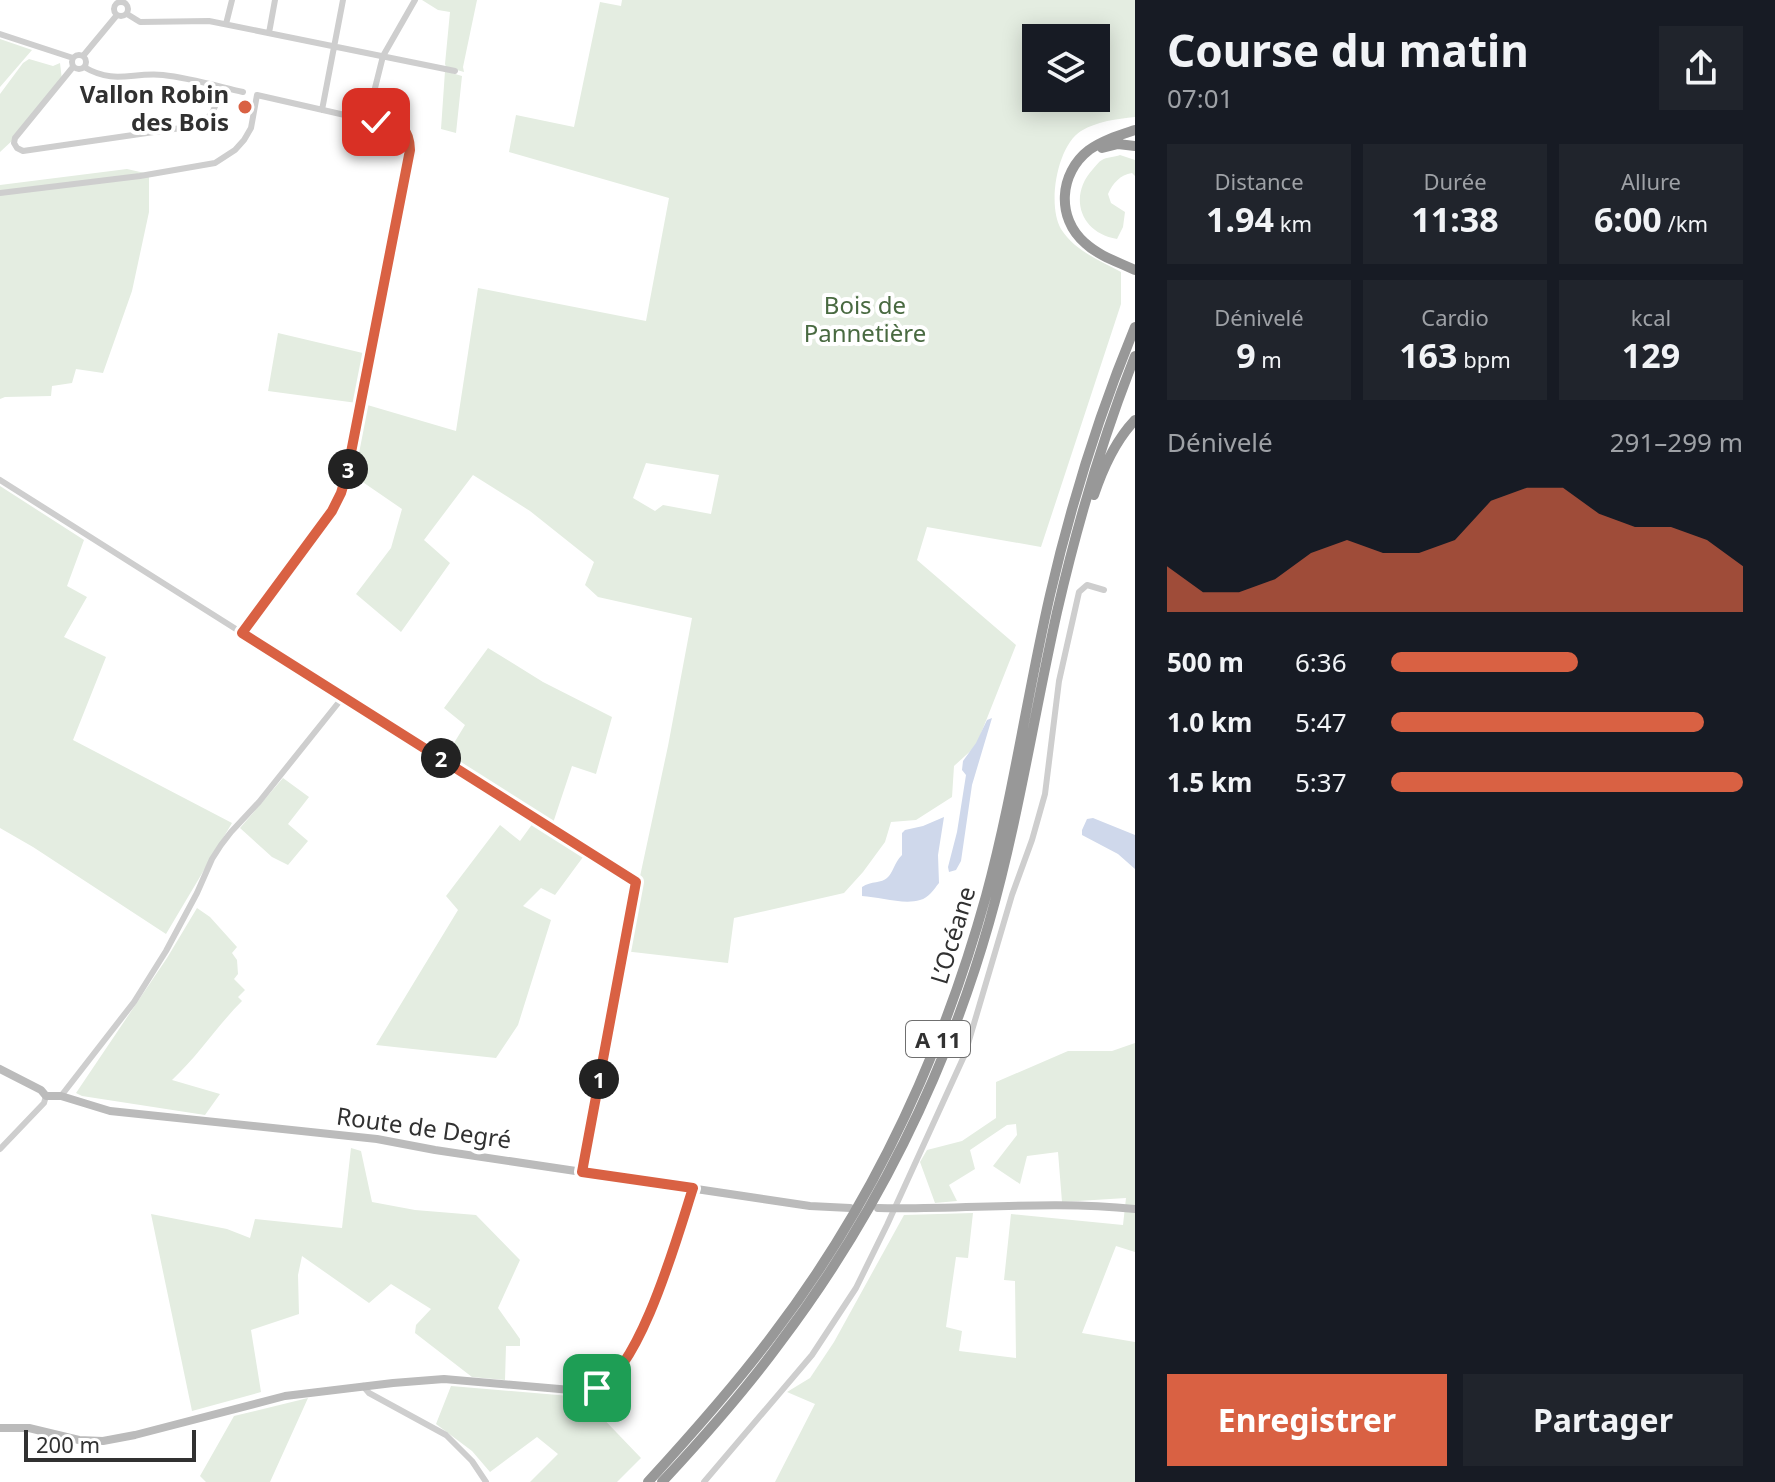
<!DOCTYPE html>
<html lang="fr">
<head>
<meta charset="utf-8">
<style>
	:root { --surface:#171b24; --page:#20242c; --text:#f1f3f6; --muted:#9ea1a6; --accent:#d96143 }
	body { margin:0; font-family:"Noto Sans",sans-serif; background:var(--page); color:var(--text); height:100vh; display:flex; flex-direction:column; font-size:30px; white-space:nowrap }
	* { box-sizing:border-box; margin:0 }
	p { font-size:26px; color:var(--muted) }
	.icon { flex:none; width:44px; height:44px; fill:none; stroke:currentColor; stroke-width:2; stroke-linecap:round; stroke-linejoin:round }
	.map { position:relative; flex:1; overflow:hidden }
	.drawer { display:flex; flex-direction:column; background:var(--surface); width:640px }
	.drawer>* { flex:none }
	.fabs { position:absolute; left:1022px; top:24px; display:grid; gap:16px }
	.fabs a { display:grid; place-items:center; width:88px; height:88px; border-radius:0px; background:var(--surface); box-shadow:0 4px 20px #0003; font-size:40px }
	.scale { position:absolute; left:24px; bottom:20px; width:172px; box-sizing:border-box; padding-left:8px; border:4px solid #313131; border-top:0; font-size:22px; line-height:28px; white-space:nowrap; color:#313131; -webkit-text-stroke:6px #fff; paint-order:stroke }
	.pin { position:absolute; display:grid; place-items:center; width:68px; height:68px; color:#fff; margin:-34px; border-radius:16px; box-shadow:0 4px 12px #0006 }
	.km { position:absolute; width:40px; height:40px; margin:-20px; border-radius:50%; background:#222; color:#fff; font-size:22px; line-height:40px; text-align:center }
	.round { display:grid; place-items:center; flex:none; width:84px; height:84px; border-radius:0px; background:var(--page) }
	.headline { display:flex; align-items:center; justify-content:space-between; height:136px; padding:0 32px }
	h1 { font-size:44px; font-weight:700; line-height:60px }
	.metrics { display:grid; grid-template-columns:repeat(3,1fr); gap:12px; height:136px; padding:8px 32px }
	.metrics div { display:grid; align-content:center; border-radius:0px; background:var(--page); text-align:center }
	.metrics b { font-size:34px; font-weight:700 }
	.metrics small { font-size:22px; font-weight:400 }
	.metrics p { font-size:22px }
	.chart { height:224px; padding:16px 32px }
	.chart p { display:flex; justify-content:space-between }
	.chart svg { width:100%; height:144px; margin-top:8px; fill:var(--accent); opacity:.7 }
	.action { display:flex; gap:16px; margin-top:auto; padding:16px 32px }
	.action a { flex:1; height:92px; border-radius:0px; background:var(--accent); color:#fff; font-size:32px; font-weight:700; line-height:92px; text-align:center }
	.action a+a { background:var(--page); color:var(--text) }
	ul { padding:0 32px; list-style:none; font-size:26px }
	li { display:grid; grid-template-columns:128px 96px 1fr; align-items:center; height:60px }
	li i { height:20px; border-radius:10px; background:var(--accent) }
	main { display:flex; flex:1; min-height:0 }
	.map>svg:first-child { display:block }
	.green { fill:#e4ede1; fill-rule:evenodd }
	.water { fill:#cfd8eb }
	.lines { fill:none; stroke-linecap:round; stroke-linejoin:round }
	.street { stroke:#cecece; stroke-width:6 }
	.secondary { stroke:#bbb; stroke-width:8 }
	.highway { stroke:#989898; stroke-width:10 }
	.route-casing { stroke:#fff; stroke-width:16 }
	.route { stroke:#d96143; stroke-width:10 }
	.poi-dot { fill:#d96143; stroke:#fff; stroke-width:3 }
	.labels { text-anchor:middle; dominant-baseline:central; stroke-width:8; stroke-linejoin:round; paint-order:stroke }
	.shield { fill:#fff; stroke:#6f6f6f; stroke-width:2 }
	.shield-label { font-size:22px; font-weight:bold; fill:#313131 }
	.poi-label { font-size:24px; font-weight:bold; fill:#313131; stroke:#fff; text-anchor:end }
	.park-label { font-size:24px; fill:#496a41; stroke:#fff }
	.street-label { font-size:24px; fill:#313131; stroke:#fff }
</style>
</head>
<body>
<main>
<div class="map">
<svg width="1135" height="1482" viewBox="0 0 1135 1482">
	<rect width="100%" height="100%" fill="#fff"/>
	<!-- green -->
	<path class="green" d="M 422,0 L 477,0 L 463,67 L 464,72 L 446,67 L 445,64 L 450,12 L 438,10 Z
		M 622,0 L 1135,0 L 1135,117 C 1116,119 1098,121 1081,131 C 1057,146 1047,205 1061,229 C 1075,251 1099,260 1121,272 L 1121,304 L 1041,547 L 927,527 L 917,560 L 1016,645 L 976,746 L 954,766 L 952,797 L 916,820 L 891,822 L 885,842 L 863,872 L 844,893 L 734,918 L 728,963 L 624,951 L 668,746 L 692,618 L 598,597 L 585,585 L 594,562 L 530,511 L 473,475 L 424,540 L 450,563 L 401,632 L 356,594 L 391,548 L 402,509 L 351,474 L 364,404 L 456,431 L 478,288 L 646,321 L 669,198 L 509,152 L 516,115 L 574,127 L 600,2 L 621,6 ZM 1036,38 L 1096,38 L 1096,98 L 1036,98 ZM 646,463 L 719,475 L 711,514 L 663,505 L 655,511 L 633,498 Z
		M 0,39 L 32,50 L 0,87 Z
		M 29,59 L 53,66 L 60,63 L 62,80 L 15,138 L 0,152 L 0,94 L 23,63 Z
		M 445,71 L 462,76 L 456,133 L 441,129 Z
		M 1120,155 L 1135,160 L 1135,176 L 1132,173 C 1120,175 1113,183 1108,194 L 1111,203 L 1125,212 L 1123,227 L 1117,239 C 1080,233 1068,196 1093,169 C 1096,166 1098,162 1102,160 C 1106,157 1115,157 1120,155 Z
		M 127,169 L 149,174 L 149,212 L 132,291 L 103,373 L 76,369 L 72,383 L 52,386 L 51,396 L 5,397 L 0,399 L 0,185 Z
		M 278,333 L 367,354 L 357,403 L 268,391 Z
		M 0,486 L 84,540 L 67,586 L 87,597 L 64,637 L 106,657 L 73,740 L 232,823 L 166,934 L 33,847 L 0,828 Z
		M 488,648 L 543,682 L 612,717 L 596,774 L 572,766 L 553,823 L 517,802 L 515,806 L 443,761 L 465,725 L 444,708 Z
		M 283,778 L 309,797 L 288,824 L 308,841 L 288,865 L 272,857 L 240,828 Z
		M 536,819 L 586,853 L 555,895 L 541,888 L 523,906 L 551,920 L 518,1025 L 496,1058 L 376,1045 L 458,910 L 446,896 L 500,825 L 520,841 Z
		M 197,908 L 210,917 L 237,947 L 232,953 L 237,960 L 238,974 L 234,979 L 245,990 L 238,997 L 242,1001 C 217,1026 198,1056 172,1080 L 220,1094 L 205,1115 L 82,1096 L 76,1093 L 167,958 Z
		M 1135,1043 L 1135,1252 L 1116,1246 L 1082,1333 L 1135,1342 L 1135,1482 L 775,1482 L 815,1404 L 787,1392 L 810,1378 L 834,1342 L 904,1215 L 973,1213 L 968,1258 L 956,1257 L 946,1327 L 962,1331 L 959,1351 L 1016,1358 L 1015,1281 L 1004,1280 L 1011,1214 L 1123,1225 L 1126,1198 L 1062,1202 L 1058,1152 L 1027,1156 L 1020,1184 L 993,1166 L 1017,1135 L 1016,1124 L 1007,1125 L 970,1150 L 975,1169 L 949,1185 L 957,1201 L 935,1203 L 920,1162 L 927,1150 L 962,1141 L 996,1118 L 996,1082 L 1068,1051 L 1112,1051 Z
		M 351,1148 L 361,1151 L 372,1202 L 415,1210 L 476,1215 L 520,1260 L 498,1308 L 520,1339 L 520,1346 L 506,1346 L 505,1380 L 472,1377 L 415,1333 L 416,1325 L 431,1309 L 391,1284 L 369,1303 L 302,1256 L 298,1275 L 299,1314 L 251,1330 L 261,1392 L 192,1411 L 151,1214 L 227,1229 L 250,1238 L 255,1219 L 342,1228 Z
		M 451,1386 L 570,1396 L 593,1408 L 641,1458 L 617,1482 L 530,1482 L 558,1454 L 537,1437 L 490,1472 L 472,1451 L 436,1424 Z
		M 308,1398 L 270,1482 L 206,1482 L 200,1476 L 234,1416 Z"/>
	<!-- water -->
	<path class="water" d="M 992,718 L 972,785 L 961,861 L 956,870 L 949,872 L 948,867 L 957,832 L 966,775 L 962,770 L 963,761 L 976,743 L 987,720 Z
		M 944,817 L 938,855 L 939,883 C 934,889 929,898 920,900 C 904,905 879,897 862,896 L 862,887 C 871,881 882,883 887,878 C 893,873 894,863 902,855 L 902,833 L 905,830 L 923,826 Z
		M 1093,818 L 1135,835 L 1135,869 L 1118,854 L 1082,835 L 1082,830 L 1087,819 Z"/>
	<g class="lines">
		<!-- street -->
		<path class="street" d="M114 9a7 7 0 1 1 14 0a7 7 0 1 1-14 0Z
			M 127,14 L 140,22 L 209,21 L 455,71
			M 226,24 L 232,0
			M 269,33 L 275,0
			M 0,34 L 73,58
			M72 62a7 7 0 1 1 14 0a7 7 0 1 1-14 0Z
			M 83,56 L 117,15
			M 73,67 L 15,138 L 14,143 L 17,148 L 23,151 L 195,126 C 213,119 217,105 220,87
			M 84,67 C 115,85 131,72 163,75 C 190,78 217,86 243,92
			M 322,110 L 343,0
			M 367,120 L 383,56 L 415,0
			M 0,193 L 140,176 L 215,163 L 235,150 L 244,140 L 251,128 L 257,95 L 402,128 L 409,134 L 410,150 L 341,493 L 314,537 L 242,633
			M 0,480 L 636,882 L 582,1172
			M 61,1096 L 134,1002 L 166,951 L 197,893 L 212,859 L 221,845 L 231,832 L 259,802 L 343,697
			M 0,1149 L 44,1103 L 46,1096
			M 363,1386 L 369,1393 L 446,1435 L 472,1461 L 486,1482
			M 704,1482 L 812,1355 L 856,1288 L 887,1225 L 965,1054 L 1012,895 L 1032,840 L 1045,794 L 1059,681 L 1079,592 L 1087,585 L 1104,590"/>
		<!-- secondary -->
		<path class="secondary" d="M 0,1069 L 41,1090 L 46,1096 L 61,1096 L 110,1111 L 377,1139 L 435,1150 L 810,1206 L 850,1208
			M 878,1208 C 964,1210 1050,1200 1135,1209
			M 0,1428 L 29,1428 L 79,1440 L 103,1441 L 135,1435 L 285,1396 L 393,1383 L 444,1379 L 571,1390 L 597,1388 L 608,1382 L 633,1349 L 663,1279 L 693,1188"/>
		<!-- highway -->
		<path class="highway" d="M 1135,130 C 1120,135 1103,140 1089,150 C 1059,173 1056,218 1085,243 C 1099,256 1118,262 1135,270
			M 1102,148 L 1118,144 L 1135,146
			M 1094,495 C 1103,468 1115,441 1135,420
			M 648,1482 C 691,1435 734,1387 772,1336 C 872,1205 942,1054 986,896 C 1013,797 1027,695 1050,595 C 1071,504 1099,414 1135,327
			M 662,1482 C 703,1438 743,1393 779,1344 C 874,1219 946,1074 989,923 C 1018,821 1034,715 1057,612 C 1077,525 1102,439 1135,356"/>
	</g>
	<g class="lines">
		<!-- route casing -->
		<g class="route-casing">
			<path id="route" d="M 376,122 C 399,127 409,124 410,150 L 347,473 L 341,493 L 332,511 L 242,633 L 636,882 L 582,1172 L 693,1188 C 678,1234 640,1371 597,1388"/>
		</g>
		<!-- route -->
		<use href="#route" class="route"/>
	</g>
	<!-- markers -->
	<circle class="poi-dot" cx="245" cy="107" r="8"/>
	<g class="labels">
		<!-- shield labels -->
		<rect class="shield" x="906" y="1021" width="64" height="36" rx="6"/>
		<g class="shield-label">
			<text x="938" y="1039">A 11</text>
		</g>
		<!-- poi labels -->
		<g class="poi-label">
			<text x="229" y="93">Vallon Robin<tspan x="229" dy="28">des Bois</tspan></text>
		</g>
		<!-- park labels -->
		<g class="park-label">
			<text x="865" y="304">Bois de<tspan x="865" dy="28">Pannetière</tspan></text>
		</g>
		<!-- street labels -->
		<g class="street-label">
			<text transform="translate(952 935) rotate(-73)">L’Océane</text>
			<text transform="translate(424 1127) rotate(8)">Route de Degré</text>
		</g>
	</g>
</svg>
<div class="fabs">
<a><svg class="icon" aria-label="layers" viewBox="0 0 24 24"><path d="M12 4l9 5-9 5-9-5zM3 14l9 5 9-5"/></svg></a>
</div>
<div class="scale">200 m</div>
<div class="pin" style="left:597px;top:1388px;background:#1e9e55"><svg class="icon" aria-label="arrive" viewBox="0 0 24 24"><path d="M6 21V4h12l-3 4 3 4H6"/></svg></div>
<div class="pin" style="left:376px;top:122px;background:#d93025"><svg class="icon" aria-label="check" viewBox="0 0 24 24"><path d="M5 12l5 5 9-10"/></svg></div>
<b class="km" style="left:599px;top:1079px">1</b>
<b class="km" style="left:441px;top:758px">2</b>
<b class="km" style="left:348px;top:469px">3</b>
</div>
<section class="drawer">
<div class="headline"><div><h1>Course du matin</h1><p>07:01</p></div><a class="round"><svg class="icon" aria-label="share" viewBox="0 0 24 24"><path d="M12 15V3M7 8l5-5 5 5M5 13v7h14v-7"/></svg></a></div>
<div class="metrics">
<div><p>Distance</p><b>1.94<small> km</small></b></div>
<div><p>Durée</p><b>11:38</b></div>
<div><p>Allure</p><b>6:00<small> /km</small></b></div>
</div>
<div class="metrics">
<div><p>Dénivelé</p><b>9<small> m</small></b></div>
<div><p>Cardio</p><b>163<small> bpm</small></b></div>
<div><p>kcal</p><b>129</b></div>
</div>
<div class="chart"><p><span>Dénivelé</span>291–299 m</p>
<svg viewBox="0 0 160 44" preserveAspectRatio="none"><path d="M0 44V30L10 38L20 38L30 34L40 26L50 22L60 26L70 26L80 22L90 10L100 6L110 6L120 14L130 18L140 18L150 22L160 30V44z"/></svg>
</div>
<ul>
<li><b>500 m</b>6:36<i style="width:53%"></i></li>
<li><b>1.0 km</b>5:47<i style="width:89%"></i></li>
<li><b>1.5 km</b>5:37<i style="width:100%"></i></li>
</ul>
<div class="action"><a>Enregistrer</a><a>Partager</a></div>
</section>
</main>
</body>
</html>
